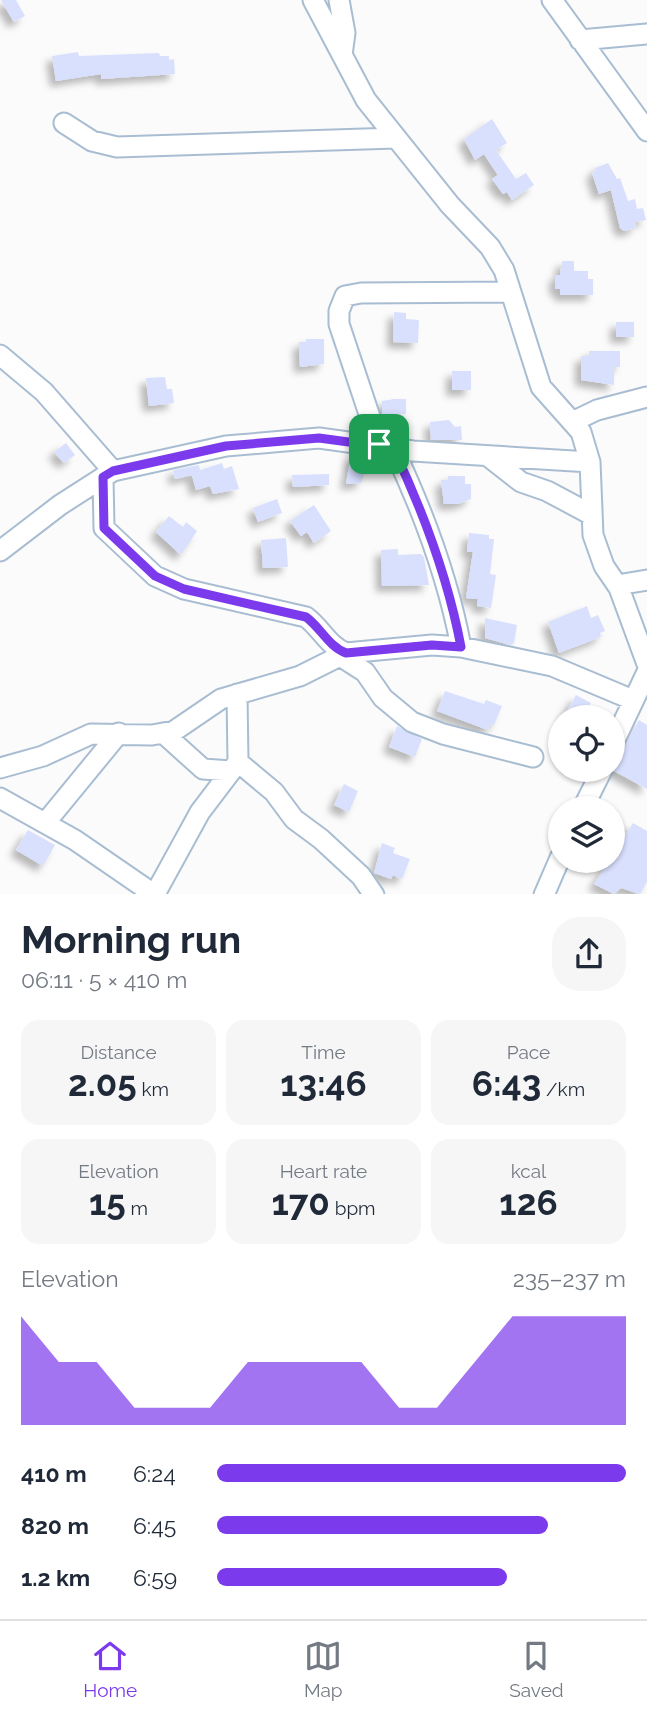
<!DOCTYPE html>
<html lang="en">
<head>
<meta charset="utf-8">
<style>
	:root { --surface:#fff; --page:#f6f6f7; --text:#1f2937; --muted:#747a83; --line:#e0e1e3; --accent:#7c3aed }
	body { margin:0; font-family:Raleway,sans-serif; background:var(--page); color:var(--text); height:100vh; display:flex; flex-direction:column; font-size:26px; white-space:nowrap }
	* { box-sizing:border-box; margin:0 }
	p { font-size:23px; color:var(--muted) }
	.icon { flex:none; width:38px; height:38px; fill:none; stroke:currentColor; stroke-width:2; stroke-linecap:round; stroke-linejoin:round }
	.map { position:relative; height:894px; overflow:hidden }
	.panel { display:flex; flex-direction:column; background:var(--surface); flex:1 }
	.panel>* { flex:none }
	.buttons { position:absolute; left:548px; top:705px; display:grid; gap:14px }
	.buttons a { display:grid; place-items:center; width:77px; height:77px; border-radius:50%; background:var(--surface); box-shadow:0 2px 5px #0004; font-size:35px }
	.pin { position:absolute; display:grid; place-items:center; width:60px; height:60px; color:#fff; margin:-30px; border-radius:14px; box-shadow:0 4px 10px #0006 }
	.round { display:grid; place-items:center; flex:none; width:74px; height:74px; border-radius:28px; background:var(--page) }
	.summary { display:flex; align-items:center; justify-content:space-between; height:119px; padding:0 21px }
	h1 { font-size:38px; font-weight:700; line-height:52px }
	.metrics { display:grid; grid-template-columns:repeat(3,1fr); gap:10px; height:119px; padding:7px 21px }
	.metrics div { display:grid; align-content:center; border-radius:18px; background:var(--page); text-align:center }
	.metrics b { font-size:35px; font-weight:700 }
	.metrics small { font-size:19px; font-weight:400 }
	.metrics p { font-size:19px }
	.chart { height:196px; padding:14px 21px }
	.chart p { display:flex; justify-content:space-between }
	.chart svg { width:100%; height:126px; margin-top:7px; fill:var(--accent); opacity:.7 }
	ul { padding:0 21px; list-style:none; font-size:23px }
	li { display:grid; grid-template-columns:112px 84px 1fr; align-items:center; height:52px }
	li i { height:18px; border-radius:9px; background:var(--accent) }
	.tab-bar { display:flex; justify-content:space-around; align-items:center; height:98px; border-top:2px solid var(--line); background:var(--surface); font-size:19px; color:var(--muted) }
	.tab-bar a { display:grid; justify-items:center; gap:4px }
	.tab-bar .on { color:var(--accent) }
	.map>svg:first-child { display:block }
	.building { fill:#d9e0fe; filter:url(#shadow) }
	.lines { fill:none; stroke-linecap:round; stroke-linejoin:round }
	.minor-casing { stroke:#a9bdd2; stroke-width:23 }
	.minor { stroke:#fff; stroke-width:19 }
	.route-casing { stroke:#fff; stroke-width:14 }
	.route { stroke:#7c3aed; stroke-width:9 }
</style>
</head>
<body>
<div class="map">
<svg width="647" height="895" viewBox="0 0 647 895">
	<defs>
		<filter id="shadow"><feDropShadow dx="-6" dy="6" stdDeviation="3.5" flood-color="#0004"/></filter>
	</defs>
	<rect width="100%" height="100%" fill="#fbfbfb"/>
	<!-- building -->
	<path class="building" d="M 1,0 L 16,0 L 25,16 L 14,22 Z
		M 78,52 L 79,56 L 159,53 L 160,56 L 169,56 L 169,60 L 174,59 L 175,74 L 101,79 L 101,74 L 56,81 L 52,56 Z
		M 492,119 L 507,143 L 496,150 L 516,179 L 526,173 L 534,185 L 512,200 L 507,192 L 503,194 L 492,179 L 498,175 L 484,154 L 475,160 L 464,139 Z
		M 608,163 L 617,179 L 620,178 L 628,201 L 635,199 L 637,209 L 643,208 L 646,220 L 635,222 L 636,228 L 624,231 L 620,228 L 611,190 L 599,194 L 592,173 L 596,171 L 595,168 Z
		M 562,261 L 574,261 L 574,271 L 588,271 L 588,279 L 593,279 L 593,295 L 560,295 L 560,289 L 555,289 L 555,275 L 560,275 Z
		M 394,312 L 406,313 L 406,319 L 419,320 L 418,343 L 393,342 Z
		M 616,322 L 634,322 L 634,337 L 616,337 Z
		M 306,339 L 324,339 L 324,364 L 300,367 L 299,342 L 306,342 Z
		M 589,351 L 620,351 L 620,367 L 614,367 L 614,385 L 581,380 L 581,356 L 589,356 Z
		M 452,371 L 471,371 L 471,390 L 452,390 Z
		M 165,377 L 167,389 L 172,389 L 174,403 L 149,406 L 146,378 Z
		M 394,399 L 406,399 L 406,414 L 382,415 L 382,401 Z
		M 449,420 L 455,427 L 461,426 L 462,440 L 431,440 L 430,422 Z
		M 66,443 L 75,455 L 64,463 L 54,452 Z
		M 351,455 L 370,457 L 361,483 L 346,484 Z
		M 222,463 L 224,469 L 232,466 L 239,489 L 213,494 L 210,486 L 196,490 L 192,475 L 175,479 L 173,470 L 199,465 L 200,470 Z
		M 329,474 L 329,485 L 293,487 L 292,475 Z
		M 448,476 L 465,476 L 465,484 L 471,484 L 471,499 L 458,504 L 444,504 L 441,480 L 448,480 Z
		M 277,499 L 282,513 L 258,522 L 253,508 Z
		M 314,505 L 331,531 L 314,543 L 307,532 L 301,536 L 290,521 Z
		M 169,516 L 183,527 L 186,522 L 197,531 L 181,555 L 156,532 Z
		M 469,533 L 489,535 L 489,539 L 494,539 L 490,574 L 496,575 L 491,608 L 477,606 L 478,599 L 466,598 L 473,552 L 467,552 Z
		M 286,538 L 288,567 L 263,568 L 261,540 Z
		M 398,549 L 398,555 L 421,554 L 424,557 L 429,585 L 382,586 L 381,550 Z
		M 587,606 L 591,618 L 598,615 L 605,631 L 600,633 L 601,637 L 559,653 L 548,622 Z
		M 485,618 L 517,625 L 514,643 L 510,645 L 485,638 Z
		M 445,691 L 484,704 L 486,700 L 502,706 L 494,725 L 490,724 L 488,730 L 437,711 Z
		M 576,695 L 591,703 L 588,707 L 606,718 L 563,718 Z
		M 639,720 L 647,725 L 647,789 L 614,771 L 613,765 Z
		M 397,726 L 422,739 L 415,757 L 389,747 Z
		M 344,784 L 358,791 L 349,812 L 334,805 Z
		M 633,823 L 647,831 L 647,882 L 640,894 L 621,888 L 614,894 L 594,884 L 609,861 L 612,861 L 612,855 Z
		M 28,830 L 55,845 L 43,866 L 16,850 Z
		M 382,843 L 395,848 L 393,853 L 410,859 L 402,879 L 393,875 L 391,879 L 374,873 Z"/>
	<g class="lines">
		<!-- minor casing -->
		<g class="minor-casing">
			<path id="minor" d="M 313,0 L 366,100 L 450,205 L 490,247 L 504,270 L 541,387 L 581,432 L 590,462 L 593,535 L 604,566 L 619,588 L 647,664
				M 339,0 L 345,33 L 342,55
				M 552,0 L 647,131
				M 580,40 L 647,34
				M 64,123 L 92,141 L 117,147 L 396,138
				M 0,355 L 44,392 L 113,471
				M 572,422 L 597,410 L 647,397
				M 379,444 L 339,324 L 339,311 L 345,296 L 361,293 L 511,292
				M 393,448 C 423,511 448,578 461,647
				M 489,457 L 521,482 L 547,491 L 592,515
				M 103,477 L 104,528 L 155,576 L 184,589 L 306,617 C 321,628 328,646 346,653 L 432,645 L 461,647 L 552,666 L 633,700
				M 0,551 L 60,505 L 113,471 L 226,446 L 319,438 L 413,451 L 590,462
				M 617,585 L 647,580
				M 340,656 L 365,672 L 383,698 L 412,722 L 443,734 L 533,757
				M 237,694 L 238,762 L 274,792 L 294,819 L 321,839 L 361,876 L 374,895
				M 163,733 L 203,769 L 231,771
				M 612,746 L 647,672
				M 0,768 L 43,756 L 91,734 L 152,735 L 174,731 L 221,699 L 300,676 L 346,653
				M 0,798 L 75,840 L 155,895
				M 583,808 L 602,770
				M 46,822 L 119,733
				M 155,894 L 200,812 L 238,762
				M 544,895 L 560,858"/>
		</g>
		<!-- minor -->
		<use href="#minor" class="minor"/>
	</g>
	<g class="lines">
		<!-- route casing -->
		<g class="route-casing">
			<path id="route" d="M 319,438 L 393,448 C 423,511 448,578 461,647 L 432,645 L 346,653 C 328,646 321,628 306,617 L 184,589 L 155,576 L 104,528 L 103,477 L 113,471 L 226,446 Z"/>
		</g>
		<!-- route -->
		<use href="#route" class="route"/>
	</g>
</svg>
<div class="buttons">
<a><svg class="icon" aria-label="locate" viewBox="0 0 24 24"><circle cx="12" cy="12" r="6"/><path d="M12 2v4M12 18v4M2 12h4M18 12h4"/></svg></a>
<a><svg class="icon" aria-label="layers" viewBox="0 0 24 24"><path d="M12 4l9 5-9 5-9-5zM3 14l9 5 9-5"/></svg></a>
</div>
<div class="pin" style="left:379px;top:444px;background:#1e9e55"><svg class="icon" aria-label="arrive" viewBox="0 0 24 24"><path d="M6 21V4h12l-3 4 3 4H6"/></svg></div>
</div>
<section class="panel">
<div class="summary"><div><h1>Morning run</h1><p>06:11 · 5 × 410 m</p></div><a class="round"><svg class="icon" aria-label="share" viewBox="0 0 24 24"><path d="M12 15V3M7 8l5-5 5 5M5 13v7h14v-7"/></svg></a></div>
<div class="metrics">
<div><p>Distance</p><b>2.05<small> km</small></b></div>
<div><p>Time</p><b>13:46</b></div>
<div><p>Pace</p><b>6:43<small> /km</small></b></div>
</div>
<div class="metrics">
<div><p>Elevation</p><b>15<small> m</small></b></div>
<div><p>Heart rate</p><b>170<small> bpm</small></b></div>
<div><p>kcal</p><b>126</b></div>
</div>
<div class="chart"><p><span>Elevation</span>235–237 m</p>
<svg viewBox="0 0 160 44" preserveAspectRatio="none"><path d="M0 44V6L10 22L20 22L30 38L40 38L50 38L60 22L70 22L80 22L90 22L100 38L110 38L120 22L130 6L140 6L150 6L160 6V44z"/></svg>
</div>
<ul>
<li><b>410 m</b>6:24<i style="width:100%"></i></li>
<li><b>820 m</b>6:45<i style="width:81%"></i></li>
<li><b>1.2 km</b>6:59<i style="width:71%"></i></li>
</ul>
</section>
<nav class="tab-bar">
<a class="on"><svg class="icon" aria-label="home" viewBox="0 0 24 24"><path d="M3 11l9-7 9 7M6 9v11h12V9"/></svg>Home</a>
<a><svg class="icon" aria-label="map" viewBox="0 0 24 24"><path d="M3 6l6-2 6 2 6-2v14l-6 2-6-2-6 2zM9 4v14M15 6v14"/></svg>Map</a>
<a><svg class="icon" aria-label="saved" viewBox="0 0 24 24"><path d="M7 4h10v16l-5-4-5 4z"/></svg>Saved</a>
</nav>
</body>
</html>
